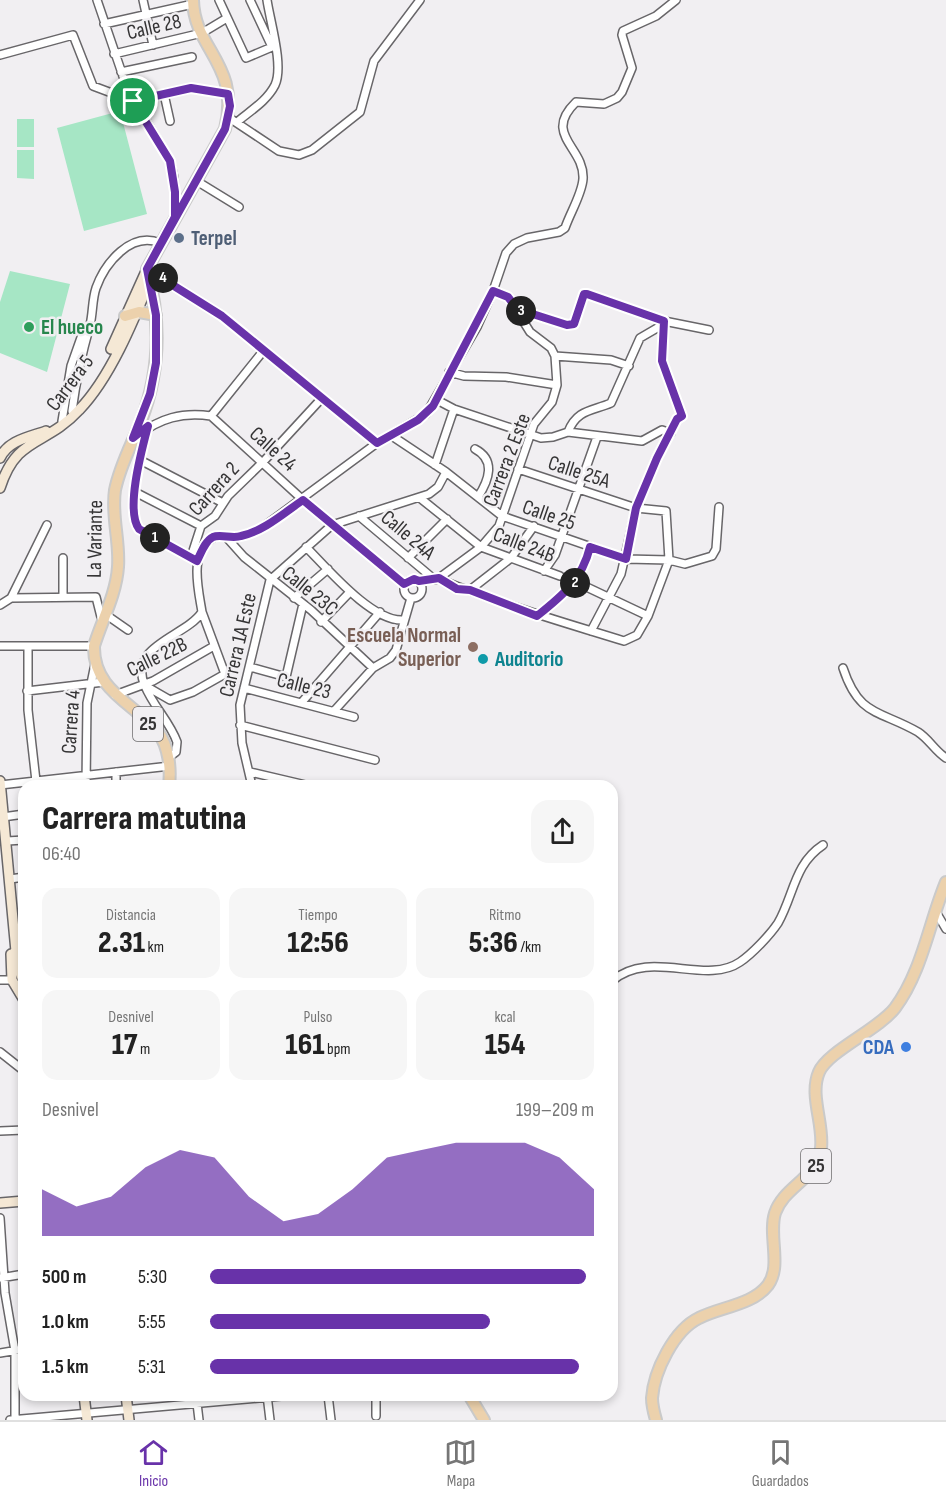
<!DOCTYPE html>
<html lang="es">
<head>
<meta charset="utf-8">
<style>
	:root { --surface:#fff; --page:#f6f6f6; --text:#222; --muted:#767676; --line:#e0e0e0; --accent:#6832a9 }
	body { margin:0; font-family:"Sofia Sans Condensed",sans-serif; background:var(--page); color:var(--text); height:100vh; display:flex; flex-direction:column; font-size:22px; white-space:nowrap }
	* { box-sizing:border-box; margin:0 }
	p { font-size:20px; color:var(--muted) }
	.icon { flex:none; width:33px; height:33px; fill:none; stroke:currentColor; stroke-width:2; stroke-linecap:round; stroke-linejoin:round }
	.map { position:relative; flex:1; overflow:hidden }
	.drawer { position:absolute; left:18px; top:780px; width:600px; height:621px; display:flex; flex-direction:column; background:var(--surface); border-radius:18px; box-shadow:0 3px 9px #0003 }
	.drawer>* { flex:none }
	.pin { position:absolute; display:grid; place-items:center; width:51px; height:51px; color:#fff; margin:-26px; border:3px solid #fff; border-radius:50%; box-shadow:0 2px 6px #0007 }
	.km { position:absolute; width:30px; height:30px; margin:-15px; border-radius:50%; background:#222; color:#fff; font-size:16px; line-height:30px; text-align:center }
	.round { display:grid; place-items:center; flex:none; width:63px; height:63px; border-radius:18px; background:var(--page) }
	.head { display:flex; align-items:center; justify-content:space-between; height:102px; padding:0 24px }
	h1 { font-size:33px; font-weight:800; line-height:45px }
	.figures { display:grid; grid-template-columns:repeat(3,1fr); gap:9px; height:102px; padding:6px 24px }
	.figures div { display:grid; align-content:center; border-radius:15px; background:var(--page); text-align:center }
	.figures b { font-size:30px; font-weight:800 }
	.figures small { font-size:16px; font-weight:400 }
	.figures p { font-size:16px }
	.chart { height:168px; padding:12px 24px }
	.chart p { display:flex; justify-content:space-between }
	.chart svg { width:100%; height:108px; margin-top:6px; fill:var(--accent); opacity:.7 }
	ul { padding:0 24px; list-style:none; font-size:20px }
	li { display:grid; grid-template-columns:96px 72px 1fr; align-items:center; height:45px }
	li i { height:15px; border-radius:8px; background:var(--accent) }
	.tab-bar { display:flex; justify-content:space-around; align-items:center; height:84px; border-top:2px solid var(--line); background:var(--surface); font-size:16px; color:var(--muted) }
	.tab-bar a { display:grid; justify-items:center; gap:3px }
	.tab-bar .selected { color:var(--accent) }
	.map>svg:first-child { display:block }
	.green { fill:#a6e6c5 }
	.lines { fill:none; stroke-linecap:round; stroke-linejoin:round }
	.street-casing { stroke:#686669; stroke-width:10 }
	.secondary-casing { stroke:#686669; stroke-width:12 }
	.primary-casing { stroke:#cacaca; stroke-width:14 }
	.street { stroke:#fff; stroke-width:7 }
	.secondary { stroke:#f5e8d5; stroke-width:9 }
	.primary { stroke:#ecd1ac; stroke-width:10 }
	.route-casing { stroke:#fff; stroke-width:12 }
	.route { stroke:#6832a9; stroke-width:8 }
	.service-dot { fill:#5c6f8a; stroke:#f1eff2; stroke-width:2 }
	.leisure-dot { fill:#2e9e5b; stroke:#f1eff2; stroke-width:2 }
	.education-dot { fill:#8d6e63; stroke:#f1eff2; stroke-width:2 }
	.culture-dot { fill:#0f9aa8; stroke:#f1eff2; stroke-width:2 }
	.shop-dot { fill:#3f7fe0; stroke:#f1eff2; stroke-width:2 }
	.labels { text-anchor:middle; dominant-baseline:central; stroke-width:5; stroke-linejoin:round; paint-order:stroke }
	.shield { fill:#f1eff2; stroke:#6d6c6e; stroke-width:1.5 }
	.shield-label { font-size:20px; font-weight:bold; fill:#353435 }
	.street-label { font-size:21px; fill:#353435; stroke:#f1eff2 }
	.service-label { font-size:21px; font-weight:bold; fill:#4e5e75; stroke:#f1eff2; text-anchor:start }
	.leisure-label { font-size:21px; font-weight:bold; fill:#27864d; stroke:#f1eff2; text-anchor:start }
	.education-label { font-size:21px; font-weight:bold; fill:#785e54; stroke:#f1eff2; text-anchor:end }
	.culture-label { font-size:21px; font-weight:bold; fill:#0d838f; stroke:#f1eff2; text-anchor:start }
	.shop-label { font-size:21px; font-weight:bold; fill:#366cbe; stroke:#f1eff2; text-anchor:end }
</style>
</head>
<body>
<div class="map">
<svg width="946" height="1420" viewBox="0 0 946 1420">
	<rect width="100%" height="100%" fill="#f1eff2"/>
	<!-- green -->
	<path class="green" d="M 120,111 L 147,214 L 84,231 L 57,128 Z
		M 17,119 L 34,119 L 34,147 L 17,147 Z
		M 17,150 L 34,150 L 34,179 L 17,178 Z
		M 10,271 L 70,284 L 47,372 L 0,353 L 0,302 Z"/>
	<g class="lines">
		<!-- street casing -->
		<g class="street-casing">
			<path id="street" d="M 97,0 L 127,88 L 170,161 L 174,178 L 175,214
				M 143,0 L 153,45
				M 219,0 L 246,58 L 272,47 L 250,0
				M 104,24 L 193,4
				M 114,54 L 202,33 L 227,18
				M 0,55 L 73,35 L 93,86 L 133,101 L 191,88 L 229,94
				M 121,72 L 192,57
				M 164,94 L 170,121
				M 228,117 L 279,151 L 299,155 L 312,150 L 360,112 L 374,61 L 420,0
				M 237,122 C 250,111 267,101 275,85 C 284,66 270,21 267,0
				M 195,180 L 239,207
				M 147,269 L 222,316 L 377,443
				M 517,309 L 567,325 L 574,324 L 584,295 L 587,294 L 664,321 L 709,330
				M 555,356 L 611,360 L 629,366
				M 449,372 L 464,376 L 506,377 L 557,385
				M 437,400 L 454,409 L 541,438 L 553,437 L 568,432
				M 72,411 C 76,381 82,353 90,325 C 93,313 92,300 96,288 C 105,263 131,231 160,243
				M 211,416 L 264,350
				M 62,421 L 71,366 L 83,332
				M 148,427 C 142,449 125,510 139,529 L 192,558
				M 568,432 C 577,409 593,411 611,403 L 640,338 L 664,324
				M 568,432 L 642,441 L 662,430 L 671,433
				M 137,436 C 160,418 182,412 211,416 L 303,500 L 404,584
				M 392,436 L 446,472 L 502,516 L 626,559 L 669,560 L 685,564 L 712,556 L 716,549 L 719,507
				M 475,449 C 496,460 489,480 478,497
				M 140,460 L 223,503
				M 435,465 L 454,409
				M 135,492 L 201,526
				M 420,498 L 481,547 L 560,576
				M 359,516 L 435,580
				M 227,538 L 244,557 L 311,610 L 373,668
				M 306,547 C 327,568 372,622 403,620
				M 191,557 L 201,526 L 215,516 L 228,496 L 263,462 L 322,398
				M 63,558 L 63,596
				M 408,558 L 447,519
				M 544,571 L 555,555 L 597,437
				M 439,578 L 481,547 L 499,526 L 534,424 L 552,402 L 557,385 L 555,356 L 551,348 L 530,332 L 508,297 L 493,291
				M404 589a9 9 0 1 1 18 0a9 9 0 1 1-18 0Z
				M 419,581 L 439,578 C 454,587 467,589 482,595 C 529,613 576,626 624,641 L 637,635 L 648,616 L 669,560 L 666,511 L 636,508 L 518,469
				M 576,582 L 648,616
				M 470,590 L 511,558 L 534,526
				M 11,598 L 96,597 L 102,621
				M 294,598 L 328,569
				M 0,605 L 11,598 L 47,525
				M 105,614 L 128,630
				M 537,616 C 562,596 582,580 590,547
				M 321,622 L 349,593
				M 591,631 L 621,574 L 636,508 L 657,457 L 677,419 L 682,416 L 662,361 L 664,321
				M 0,646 L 94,646
				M 28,646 L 28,710 L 36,781
				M 250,667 L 286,677 L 303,604
				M 843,668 C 859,717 880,710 918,732 C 929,739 935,751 946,758
				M 144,685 L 170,700 L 193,692 L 225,674 L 202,612
				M 244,688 L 354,717
				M 27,691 L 104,682
				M 115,695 L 153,681 L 214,646
				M 302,702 L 380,612
				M 334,711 L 373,668 L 390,658 L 396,650 L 411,598
				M 240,725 L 375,760
				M 168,758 L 176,752 L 177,742 C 170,722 153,706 145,686 C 127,645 186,637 202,612 C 198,587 188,551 216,536 L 235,538 L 259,530 L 377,443 L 426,414 L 477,327 L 493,291 L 506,253 L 514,244 L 527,238 L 559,232 L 565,228 C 570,213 582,194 583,179 C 585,147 542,135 576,102 L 604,104 L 617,98 L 622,92 L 632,68 L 622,35 L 623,31 L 656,16 L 676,0
				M 116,772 L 116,786
				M 250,772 L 310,786
				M 0,785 L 170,766
				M 86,786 L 87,703 L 95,664
				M 252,786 L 242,743 L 240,705 L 270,580 L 332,525 L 429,494 L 438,487 L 446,472
				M 3,817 L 24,814
				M 7,841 L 24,840
				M 10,879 L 24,877
				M 936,912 L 946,929
				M 0,980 L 12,980
				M 612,981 C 650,948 705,986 740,962 C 752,954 770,935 778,923 C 794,895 794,864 823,845
				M 0,1052 L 24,1071
				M 0,1131 L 24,1130
				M 0,1218 L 5,1293 L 15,1351 L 15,1420
				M 0,1278 L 24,1274
				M 0,1353 L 24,1349
				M 196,1395 L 199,1420
				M 267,1395 L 270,1420
				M 328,1395 L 331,1420
				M 376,1416 L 376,1395
				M 10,1420 L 292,1395"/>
		</g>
		<!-- secondary casing -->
		<g class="secondary-casing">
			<path id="secondary" d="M 111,349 L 147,269
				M 0,458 C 8,440 30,437 46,431
				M 0,488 C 17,435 45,447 79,410 C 110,378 133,322 150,280
				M 0,781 L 17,962 L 24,985
				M 11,954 L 12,980 L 24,1000
				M 0,1203 L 24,1201
				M 84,1395 L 87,1420
				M 126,1395 L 129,1420"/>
		</g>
		<!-- primary casing -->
		<g class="primary-casing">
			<path id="primary" d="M 125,316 L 139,312 L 156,315
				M 169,786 C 171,769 169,747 158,732 C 134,703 93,691 94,646 C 102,620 116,595 118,567 C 120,541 111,515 115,490 C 120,465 132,444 141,421 C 160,372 161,320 147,269 L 225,129 C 241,64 194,50 193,0
				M 469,1395 L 484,1420
				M 656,1420 C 654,1413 652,1405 652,1398 C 654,1371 674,1330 699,1318 C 720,1307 753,1305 768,1285 C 782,1266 768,1235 775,1213 C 784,1186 817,1179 821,1148 C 824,1124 809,1095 819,1072 C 828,1051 878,1030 895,1008 C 922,972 929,923 946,882"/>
		</g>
		<!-- street -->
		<use href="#street" class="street"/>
		<!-- secondary -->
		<use href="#secondary" class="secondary"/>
		<!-- primary -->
		<use href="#primary" class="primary"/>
	</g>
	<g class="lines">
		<!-- route casing -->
		<g class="route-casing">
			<path id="route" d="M 133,101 L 170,161 L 175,192 L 175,217 L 147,269 L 156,315 L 156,363 L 150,394 L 133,438 L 148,426 C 142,449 125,510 139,529 L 197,561 C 201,553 205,541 213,537 C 220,534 233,539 241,536 C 264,531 284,513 303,500 L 404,584 L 414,579 L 419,581 L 439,578 L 457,589 L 470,590 L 537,616 C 562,596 582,580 590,547 L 626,559 L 636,508 L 657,458 L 677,419 L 682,416 L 662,361 L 664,321 L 587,294 L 584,294 L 574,324 L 567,325 L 517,309 L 508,297 L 493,291 L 433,406 L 418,420 L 377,443 L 222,316 L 147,269 L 225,129 L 230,106 L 228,94 L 191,88 L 133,101"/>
		</g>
		<!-- route -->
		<use href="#route" class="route"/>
	</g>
	<!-- markers -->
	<circle class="service-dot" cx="179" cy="238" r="6"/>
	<circle class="leisure-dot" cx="29" cy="327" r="6"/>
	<circle class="education-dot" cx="473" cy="647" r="6"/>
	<circle class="culture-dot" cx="483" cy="659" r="6"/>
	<circle class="shop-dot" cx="906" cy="1047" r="6"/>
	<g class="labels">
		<!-- shield labels -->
		<g class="shield">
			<rect x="133" y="707" width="30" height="34" rx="4.5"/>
			<rect x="801" y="1149" width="30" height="34" rx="4.5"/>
		</g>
		<g class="shield-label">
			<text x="148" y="724">25</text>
			<text x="816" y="1166">25</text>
		</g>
		<!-- street labels -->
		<g class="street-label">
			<text transform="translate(154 27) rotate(-13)">Calle 28</text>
			<text transform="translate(70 383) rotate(-53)">Carrera 5</text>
			<text transform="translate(273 449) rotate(42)">Calle 24</text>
			<text transform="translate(507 460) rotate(-69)">Carrera 2 Este</text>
			<text transform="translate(579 472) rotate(18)">Calle 25A</text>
			<text transform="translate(214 489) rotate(-48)">Carrera 2</text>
			<text transform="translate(549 515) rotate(19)">Calle 25</text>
			<text transform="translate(408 535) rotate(40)">Calle 24A</text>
			<text transform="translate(95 539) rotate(-89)">La Variante</text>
			<text transform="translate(524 545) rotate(21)">Calle 24B</text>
			<text transform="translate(310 591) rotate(39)">Calle 23C</text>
			<text transform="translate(238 645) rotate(-77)">Carrera 1A Este</text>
			<text transform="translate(157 657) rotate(-26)">Calle 22B</text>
			<text transform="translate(304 686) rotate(14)">Calle 23</text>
			<text transform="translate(71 722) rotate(-86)">Carrera 4</text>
		</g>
		<!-- service labels -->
		<g class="service-label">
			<text x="191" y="238">Terpel</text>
		</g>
		<!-- leisure labels -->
		<g class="leisure-label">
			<text x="41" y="327">El hueco</text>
		</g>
		<!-- education labels -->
		<g class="education-label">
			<text x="461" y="635">Escuela Normal<tspan x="461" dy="24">Superior</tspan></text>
		</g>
		<!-- culture labels -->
		<g class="culture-label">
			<text x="495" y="659">Auditorio</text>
		</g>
		<!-- shop labels -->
		<g class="shop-label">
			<text x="894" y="1047">CDA</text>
		</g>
	</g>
</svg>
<div class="pin" style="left:133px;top:101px;background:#1e9e55"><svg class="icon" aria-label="arrive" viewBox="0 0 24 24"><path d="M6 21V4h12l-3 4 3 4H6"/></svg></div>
<b class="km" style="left:155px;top:538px">1</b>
<b class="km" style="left:575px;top:583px">2</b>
<b class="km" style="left:521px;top:311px">3</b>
<b class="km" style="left:163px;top:278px">4</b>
<section class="drawer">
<div class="head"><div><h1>Carrera matutina</h1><p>06:40</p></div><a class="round"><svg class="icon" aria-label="share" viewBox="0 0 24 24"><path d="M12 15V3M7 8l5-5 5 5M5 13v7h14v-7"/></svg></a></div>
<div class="figures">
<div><p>Distancia</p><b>2.31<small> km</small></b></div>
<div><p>Tiempo</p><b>12:56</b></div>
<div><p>Ritmo</p><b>5:36<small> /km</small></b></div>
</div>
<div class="figures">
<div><p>Desnivel</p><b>17<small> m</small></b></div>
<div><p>Pulso</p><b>161<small> bpm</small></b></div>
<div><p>kcal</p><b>154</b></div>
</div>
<div class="chart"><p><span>Desnivel</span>199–209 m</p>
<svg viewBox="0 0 160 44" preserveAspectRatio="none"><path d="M0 44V25L10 32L20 28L30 16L40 9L50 12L60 28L70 38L80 35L90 25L100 12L110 9L120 6L130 6L140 6L150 12L160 25V44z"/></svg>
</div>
<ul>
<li><b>500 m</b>5:30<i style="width:98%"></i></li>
<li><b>1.0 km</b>5:55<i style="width:73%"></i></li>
<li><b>1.5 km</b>5:31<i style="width:96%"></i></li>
</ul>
</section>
</div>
<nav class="tab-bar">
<a class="selected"><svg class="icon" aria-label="home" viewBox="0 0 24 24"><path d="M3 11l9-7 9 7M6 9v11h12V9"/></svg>Inicio</a>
<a><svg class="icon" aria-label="map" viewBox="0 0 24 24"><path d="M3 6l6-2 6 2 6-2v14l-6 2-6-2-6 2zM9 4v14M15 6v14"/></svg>Mapa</a>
<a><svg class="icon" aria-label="saved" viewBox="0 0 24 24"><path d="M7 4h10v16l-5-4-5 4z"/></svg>Guardados</a>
</nav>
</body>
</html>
